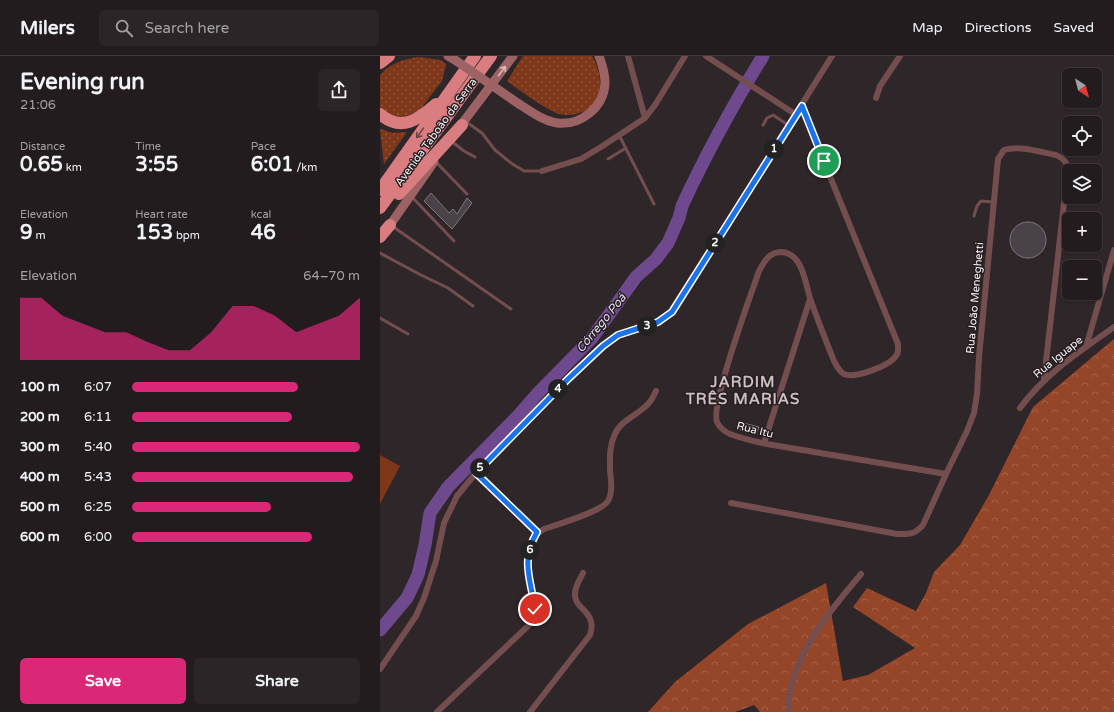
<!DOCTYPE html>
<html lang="en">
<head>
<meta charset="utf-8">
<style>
	:root { --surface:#231c1f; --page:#2b2528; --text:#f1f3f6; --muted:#a3a1a4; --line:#403a3d; --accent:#db2777 }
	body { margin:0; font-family:"Varela Round",sans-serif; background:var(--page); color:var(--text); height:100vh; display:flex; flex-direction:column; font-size:15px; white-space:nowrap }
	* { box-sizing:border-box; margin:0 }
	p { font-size:13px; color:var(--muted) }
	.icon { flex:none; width:22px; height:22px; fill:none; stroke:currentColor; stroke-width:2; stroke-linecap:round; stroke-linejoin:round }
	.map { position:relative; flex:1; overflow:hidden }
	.drawer { display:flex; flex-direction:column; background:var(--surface); width:380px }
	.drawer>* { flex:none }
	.needle { width:26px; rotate:144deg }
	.buttons { position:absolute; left:682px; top:12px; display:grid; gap:8px }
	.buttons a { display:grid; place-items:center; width:40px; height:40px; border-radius:6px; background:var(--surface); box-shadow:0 1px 3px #0004,0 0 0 1px var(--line); font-size:20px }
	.pin { position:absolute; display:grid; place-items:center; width:34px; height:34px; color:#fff; margin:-17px; border:2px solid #fff; border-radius:50%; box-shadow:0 1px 4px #0007 }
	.km { position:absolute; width:20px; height:20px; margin:-10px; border-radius:50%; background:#222; color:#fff; font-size:11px; line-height:20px; text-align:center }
	.round { display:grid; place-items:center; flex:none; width:42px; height:42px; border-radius:6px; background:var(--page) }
	.headline { display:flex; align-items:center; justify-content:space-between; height:68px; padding:0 20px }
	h1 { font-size:22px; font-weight:700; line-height:30px }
	.metrics { display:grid; grid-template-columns:repeat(3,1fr); gap:6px; height:68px; padding:4px 20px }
	.metrics div { display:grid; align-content:center }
	.metrics b { font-size:20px; font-weight:700 }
	.metrics small { font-size:11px; font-weight:400 }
	.metrics p { font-size:11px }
	.chart { height:112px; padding:8px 20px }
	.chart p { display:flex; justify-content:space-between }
	.chart svg { width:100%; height:72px; margin-top:4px; fill:var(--accent); opacity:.7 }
	.action { display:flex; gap:8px; margin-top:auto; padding:8px 20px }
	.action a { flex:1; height:46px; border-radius:6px; background:var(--accent); color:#fff; font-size:16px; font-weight:700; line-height:46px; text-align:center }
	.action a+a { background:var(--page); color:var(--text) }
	ul { padding:0 20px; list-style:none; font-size:13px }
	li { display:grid; grid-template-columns:64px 48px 1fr; align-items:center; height:30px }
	li i { height:10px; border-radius:5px; background:var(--accent) }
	header { display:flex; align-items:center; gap:24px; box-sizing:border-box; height:56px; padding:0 20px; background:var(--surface); border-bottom:1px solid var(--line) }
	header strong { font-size:19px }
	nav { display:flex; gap:22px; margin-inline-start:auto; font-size:14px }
	.search { width:280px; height:36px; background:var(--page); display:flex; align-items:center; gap:10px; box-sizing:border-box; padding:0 14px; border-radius:6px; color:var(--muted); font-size:15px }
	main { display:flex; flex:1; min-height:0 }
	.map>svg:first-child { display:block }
	.grass { fill:url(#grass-dots) }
	.forest { fill:url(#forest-crowns) }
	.garden { fill:#7f371a }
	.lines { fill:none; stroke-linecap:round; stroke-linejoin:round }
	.river { stroke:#6f498e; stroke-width:13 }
	.building { fill:#494248; stroke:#7e767d }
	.service { stroke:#744e4f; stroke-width:3 }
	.minor { stroke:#744e4f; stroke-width:6 }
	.secondary { stroke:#9d6264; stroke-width:9 }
	.motorway { stroke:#da7d81; stroke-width:12 }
	.secondary-bridge { stroke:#9d6264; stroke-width:9 }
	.oneway { stroke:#d4b9bb }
	.oneway2 { stroke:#6d4347 }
	.route-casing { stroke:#fff; stroke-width:8 }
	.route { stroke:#1a73e8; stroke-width:5 }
	.labels { text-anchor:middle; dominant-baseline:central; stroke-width:3; stroke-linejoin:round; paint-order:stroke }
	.street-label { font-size:11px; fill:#f9f3f5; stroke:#251d20 }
	.water-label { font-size:12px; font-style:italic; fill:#e7ddf1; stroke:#251d20 }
	.district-label { font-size:15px; font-weight:bold; letter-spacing:1px; fill:#cbbfc3; stroke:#251d20 }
</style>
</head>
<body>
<header>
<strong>Milers</strong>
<div class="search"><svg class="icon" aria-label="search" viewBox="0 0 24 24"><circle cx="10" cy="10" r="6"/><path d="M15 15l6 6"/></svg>Search here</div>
<nav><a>Map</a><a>Directions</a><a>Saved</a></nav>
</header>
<main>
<section class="drawer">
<div class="headline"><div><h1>Evening run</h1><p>21:06</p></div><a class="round"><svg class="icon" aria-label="share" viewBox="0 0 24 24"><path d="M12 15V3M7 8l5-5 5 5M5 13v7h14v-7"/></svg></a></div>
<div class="metrics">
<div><p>Distance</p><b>0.65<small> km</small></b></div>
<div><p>Time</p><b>3:55</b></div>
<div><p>Pace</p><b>6:01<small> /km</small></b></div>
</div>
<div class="metrics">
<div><p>Elevation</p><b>9<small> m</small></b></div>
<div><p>Heart rate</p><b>153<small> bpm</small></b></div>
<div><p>kcal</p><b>46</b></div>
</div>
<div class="chart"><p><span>Elevation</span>64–70 m</p>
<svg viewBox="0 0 160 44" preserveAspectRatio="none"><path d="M0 44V6L10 6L20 17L30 22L40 27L50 27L60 33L70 38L80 38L90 27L100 11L110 11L120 17L130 27L140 22L150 17L160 6V44z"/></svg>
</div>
<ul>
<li><b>100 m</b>6:07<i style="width:73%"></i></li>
<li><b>200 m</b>6:11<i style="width:70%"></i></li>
<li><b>300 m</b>5:40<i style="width:100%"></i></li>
<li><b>400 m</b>5:43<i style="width:97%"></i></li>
<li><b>500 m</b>6:25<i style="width:61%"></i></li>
<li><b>600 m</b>6:00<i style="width:79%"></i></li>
</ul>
<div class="action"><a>Save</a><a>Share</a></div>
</section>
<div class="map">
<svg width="734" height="656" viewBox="0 0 734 656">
	<defs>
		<pattern id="grass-dots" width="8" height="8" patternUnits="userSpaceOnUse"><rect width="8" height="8" fill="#7f371a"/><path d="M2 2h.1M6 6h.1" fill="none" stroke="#92543c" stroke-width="1.8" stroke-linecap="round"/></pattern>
		<pattern id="forest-crowns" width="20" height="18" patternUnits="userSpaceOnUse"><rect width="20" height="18" fill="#954628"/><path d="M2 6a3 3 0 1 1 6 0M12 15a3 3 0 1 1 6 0" fill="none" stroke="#a56148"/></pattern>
	</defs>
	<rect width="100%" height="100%" fill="#2f2629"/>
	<!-- grass -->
	<path class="grass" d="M 143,0 L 212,0 C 223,19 226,48 200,57 C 193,59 186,60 179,58 C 165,53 139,34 127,25 Z
		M 38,1 L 60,4 L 66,8 L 62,25 L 39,55 L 24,61 L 12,60 L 2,55 L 0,52 L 0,20 C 8,8 24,3 38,1 Z
		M 0,73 L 13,77 L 27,76 L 4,108 Z"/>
	<!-- forest -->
	<path class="forest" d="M 734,283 L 734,656 L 380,656 L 374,649 L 355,656 L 268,656 L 295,626 L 368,568 L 446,527 L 463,625 L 488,619 L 535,592 L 473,551 L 487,532 L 536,555 L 546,537 L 554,516 L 580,489 L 609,439 L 653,351 Z"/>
	<!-- garden -->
	<path class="garden" d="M 0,399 L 20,410 L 0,448 Z"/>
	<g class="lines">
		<!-- river -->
		<path class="river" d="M 0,574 L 27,542 L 38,519 L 45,489 L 50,457 L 68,431 L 137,361 L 158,337 L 212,282 L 256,221 L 276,203 L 288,187 L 299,162 L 302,150 C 326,98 353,49 383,0"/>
	</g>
	<!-- building -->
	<path class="building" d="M 51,137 L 69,157 L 73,153 L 77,158 L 87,142 L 92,147 L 72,173 L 44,145 Z
		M630 184a18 18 0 1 1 36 0a18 18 0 1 1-36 0Z
		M 363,367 L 379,371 L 376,378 L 360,374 Z"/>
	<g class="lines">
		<!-- service -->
		<path class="service" d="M 85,65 L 102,77 L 115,94 L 131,107 L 144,115 L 162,115
			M 383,69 L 387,62 L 393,59 L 408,69
			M 239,79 L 274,148
			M 71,85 L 84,95 L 95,101
			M 228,103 L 246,92
			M 55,105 L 87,138
			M 31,140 L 74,185
			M 594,160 L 597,150 L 601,145 L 613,146
			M 12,170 L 131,253
			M 0,197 L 41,219 L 68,232 L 93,250
			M 0,262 L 28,278"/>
		<!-- minor -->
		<path class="minor" d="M 248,0 L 265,62
			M 326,0 L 415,58
			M 496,42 L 500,30 L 520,0
			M 421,49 L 518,288 C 518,293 519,296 516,300 C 509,310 475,323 464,318 C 459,315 457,310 454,305 C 446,285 438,265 431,245 C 425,229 424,197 401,196 C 389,196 384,206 379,215 C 371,238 330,350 337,366 C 339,371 345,376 350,378 C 377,388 406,391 434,396 C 478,403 522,411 566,418
			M 162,115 L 201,103 L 221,91 L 265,62 L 275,49 L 305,0
			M 706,291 L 734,194
			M 640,352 C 666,317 699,296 734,271
			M 384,387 L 430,243
			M 96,417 L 157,476
			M 351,447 L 517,478 C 530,478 534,479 543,469 L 566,418 L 587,375 L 594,357 L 597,338 L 599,301 L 618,103 L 624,94 C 640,89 660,96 676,99 C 683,102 686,105 688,112 L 664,323
			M 0,613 L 36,560 L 44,542 L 56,505 L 64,467 L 77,440 L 96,417 L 127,384 L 188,323 L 223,290 L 238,279 L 278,266 L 292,256 L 452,0
			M 57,656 L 148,570 C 152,565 155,560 155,553 C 156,528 141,519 151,489 C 154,481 157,477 164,473 C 178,468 221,456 228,445 C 233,436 231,424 230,414 C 230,402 229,390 235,378 C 241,364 258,359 268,348 C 272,344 274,339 276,335
			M 150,656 L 210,579 C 218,555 193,553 195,537 C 195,531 200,523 203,517
			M 408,656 C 409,649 409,642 410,635 C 420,588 452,553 481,518"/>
		<!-- secondary -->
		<path class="secondary" d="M 68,0 L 75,4
			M 139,48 C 150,55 163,65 177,67 C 201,70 224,51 225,27 C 225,18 222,8 219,0
			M 78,73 L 133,0
			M 10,169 L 54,106"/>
		<!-- motorway -->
		<path class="motorway" d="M 0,7 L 9,0
			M 0,58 C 21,77 39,63 56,48
			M 0,134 L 95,0
			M 19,138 L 82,69
			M 0,152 L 111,0
			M 0,181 L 10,169"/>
		<!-- secondary-bridge -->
		<path class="secondary-bridge" d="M 75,4 L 139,48"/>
	</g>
	<!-- one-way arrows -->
	<defs><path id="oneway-shaft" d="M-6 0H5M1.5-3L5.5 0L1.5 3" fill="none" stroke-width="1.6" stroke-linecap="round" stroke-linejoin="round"/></defs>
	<use class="oneway" href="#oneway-shaft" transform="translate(122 15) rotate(-53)"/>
	<use class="oneway2" href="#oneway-shaft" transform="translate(40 77) rotate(125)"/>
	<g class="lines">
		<!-- route casing -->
		<g class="route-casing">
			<path id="route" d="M 155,553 C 151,523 140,506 157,476 L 96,417 L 188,323 L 223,290 L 238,279 L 278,266 L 292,256 L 422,50 L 444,105"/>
		</g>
		<!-- route -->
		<use href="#route" class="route"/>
	</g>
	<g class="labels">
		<!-- street labels -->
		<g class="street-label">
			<text transform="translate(56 76) rotate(-54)">Avenida Taboão da Serra</text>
			<text transform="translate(595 242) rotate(-85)">Rua João Meneghetti</text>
			<text transform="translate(678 301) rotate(-39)">Rua Iguape</text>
			<text transform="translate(375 374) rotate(14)">Rua Itu</text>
		</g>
		<!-- water labels -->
		<g class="water-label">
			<text transform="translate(221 267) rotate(-51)">Córrego Poá</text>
		</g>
		<!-- district labels -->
		<g class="district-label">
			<text x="363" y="326">JARDIM<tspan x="363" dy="17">TRÊS MARIAS</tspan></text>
		</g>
	</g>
</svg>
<div class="buttons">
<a><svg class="needle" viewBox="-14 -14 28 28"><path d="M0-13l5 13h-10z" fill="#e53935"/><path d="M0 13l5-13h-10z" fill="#a3a1a4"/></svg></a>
<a><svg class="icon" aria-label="locate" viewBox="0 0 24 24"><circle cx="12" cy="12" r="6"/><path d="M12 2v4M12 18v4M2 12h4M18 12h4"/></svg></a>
<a><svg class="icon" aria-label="layers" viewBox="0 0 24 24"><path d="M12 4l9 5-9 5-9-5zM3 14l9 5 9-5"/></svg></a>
<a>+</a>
<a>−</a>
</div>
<div class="pin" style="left:444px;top:105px;background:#1e9e55"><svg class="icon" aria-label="arrive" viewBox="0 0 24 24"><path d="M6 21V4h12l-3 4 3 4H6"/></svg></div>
<div class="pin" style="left:155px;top:553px;background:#d93025"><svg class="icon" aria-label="check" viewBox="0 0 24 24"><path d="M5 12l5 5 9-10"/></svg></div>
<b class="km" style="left:394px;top:93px">1</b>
<b class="km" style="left:335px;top:187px">2</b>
<b class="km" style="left:267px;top:270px">3</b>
<b class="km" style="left:178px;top:333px">4</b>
<b class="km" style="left:100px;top:412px">5</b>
<b class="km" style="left:150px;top:494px">6</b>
</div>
</main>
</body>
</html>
